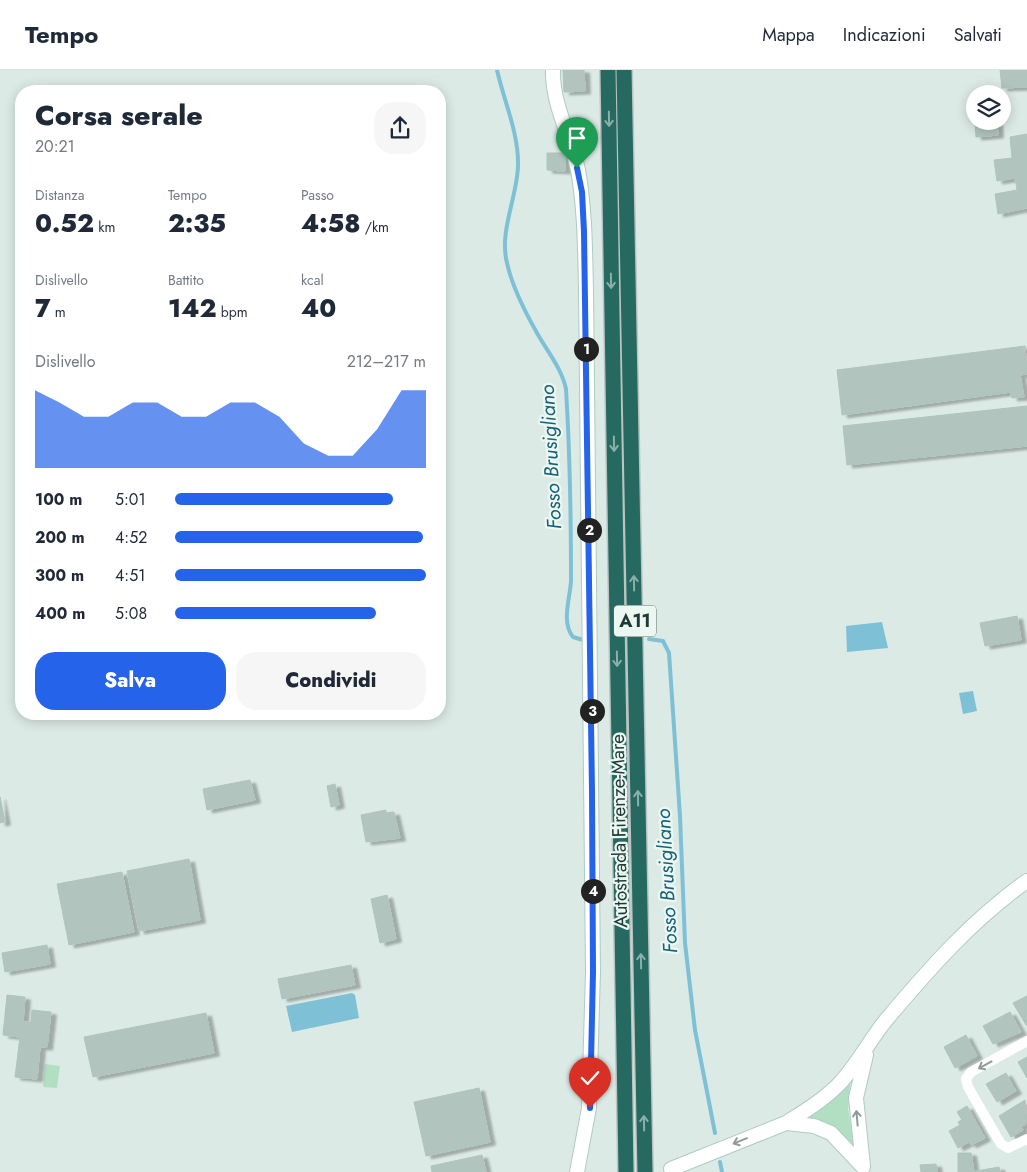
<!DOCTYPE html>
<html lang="it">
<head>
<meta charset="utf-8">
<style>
	:root { --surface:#fff; --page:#f6f6f7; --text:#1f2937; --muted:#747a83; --line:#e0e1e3; --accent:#2563eb }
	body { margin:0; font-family:Jost,sans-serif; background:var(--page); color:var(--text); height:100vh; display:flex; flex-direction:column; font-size:19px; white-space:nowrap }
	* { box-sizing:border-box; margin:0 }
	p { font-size:16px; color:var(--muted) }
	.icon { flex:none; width:28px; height:28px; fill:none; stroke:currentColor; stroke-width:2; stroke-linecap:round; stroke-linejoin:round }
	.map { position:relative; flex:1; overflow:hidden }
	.panel { position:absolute; left:15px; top:15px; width:431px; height:635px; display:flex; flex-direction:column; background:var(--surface); border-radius:20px; box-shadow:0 2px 12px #0003 }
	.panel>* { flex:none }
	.buttons { position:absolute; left:966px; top:15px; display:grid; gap:10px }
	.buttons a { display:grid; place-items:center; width:45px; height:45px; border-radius:50%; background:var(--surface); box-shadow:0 2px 12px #0003; font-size:25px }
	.pin { position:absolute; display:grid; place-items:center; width:42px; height:42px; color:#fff; margin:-51px -21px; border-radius:50% 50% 50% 0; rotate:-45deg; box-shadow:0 0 5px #0007 }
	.pin .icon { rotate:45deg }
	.km { position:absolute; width:25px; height:25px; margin:-12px; border-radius:50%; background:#222; color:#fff; font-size:14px; line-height:25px; text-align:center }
	.round { display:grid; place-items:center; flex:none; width:52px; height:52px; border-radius:20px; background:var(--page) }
	.head { display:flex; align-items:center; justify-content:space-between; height:85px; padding:0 20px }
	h1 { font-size:28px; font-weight:800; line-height:38px }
	.stats { display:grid; grid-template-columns:repeat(3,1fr); gap:8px; height:85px; padding:5px 20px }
	.stats div { display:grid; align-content:center }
	.stats b { font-size:25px; font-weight:800 }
	.stats small { font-size:14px; font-weight:400 }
	.stats p { font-size:14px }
	.chart { height:140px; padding:10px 20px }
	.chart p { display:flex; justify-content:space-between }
	.chart svg { width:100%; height:90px; margin-top:5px; fill:var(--accent); opacity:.7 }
	.button { display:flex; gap:10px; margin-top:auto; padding:10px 20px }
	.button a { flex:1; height:58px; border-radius:20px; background:var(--accent); color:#fff; font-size:20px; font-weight:800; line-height:58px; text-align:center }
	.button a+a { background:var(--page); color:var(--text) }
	ul { padding:0 20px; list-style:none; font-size:16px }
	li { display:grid; grid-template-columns:80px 60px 1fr; align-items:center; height:38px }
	li i { height:12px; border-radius:6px; background:var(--accent) }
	header { display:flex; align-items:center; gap:30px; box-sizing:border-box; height:70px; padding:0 25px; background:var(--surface); border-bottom:1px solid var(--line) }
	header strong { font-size:24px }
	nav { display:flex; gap:28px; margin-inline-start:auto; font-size:18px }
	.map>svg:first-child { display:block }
	.green { fill:#b2dec1 }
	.water { fill:#7ec1d6 }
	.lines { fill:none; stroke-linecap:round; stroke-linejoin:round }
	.stream { stroke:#7ec1d6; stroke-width:4 }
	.building { fill:#b1c5be; stroke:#aec4bd; filter:url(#shadow) }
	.secondary-casing { stroke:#aecbc3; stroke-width:16 }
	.highway-casing { stroke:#bbc4c2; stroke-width:18 }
	.street { stroke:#fff; stroke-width:10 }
	.secondary { stroke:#fff; stroke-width:14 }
	.highway { stroke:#266960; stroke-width:15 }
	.oneway { stroke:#89b0a9 }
	.oneway2 { stroke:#8e9c9a }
	.route-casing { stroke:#fff; stroke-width:10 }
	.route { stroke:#2563eb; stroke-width:6 }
	.labels { text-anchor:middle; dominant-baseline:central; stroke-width:4.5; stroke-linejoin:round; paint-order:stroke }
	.shield { fill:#ecf7f2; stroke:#5b736e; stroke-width:1 }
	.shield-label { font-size:18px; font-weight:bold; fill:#1d3a35 }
	.street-label { font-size:19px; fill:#1d3a35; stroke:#ecf7f2 }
	.water-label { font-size:20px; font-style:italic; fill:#13617a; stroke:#ecf7f2 }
</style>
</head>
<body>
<header>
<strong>Tempo</strong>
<nav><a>Mappa</a><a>Indicazioni</a><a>Salvati</a></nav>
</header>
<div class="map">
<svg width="1027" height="1102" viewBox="0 0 1027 1102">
	<defs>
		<filter id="shadow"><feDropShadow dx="5.5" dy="3" stdDeviation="1" flood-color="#0004"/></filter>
	</defs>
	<rect width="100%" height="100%" fill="#dceae5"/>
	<!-- green -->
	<path class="green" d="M 45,994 L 60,996 L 57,1018 L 43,1017 Z
		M 850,1014 L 848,1039 L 854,1075 C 839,1061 827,1050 805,1047 L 838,1026 Z"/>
	<!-- water -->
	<path class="water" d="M 882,552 L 888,578 L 847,582 L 846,556 Z
		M 973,621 L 977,641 L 963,644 L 959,623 Z
		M 352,923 L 355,925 L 359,948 L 292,962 L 286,936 Z"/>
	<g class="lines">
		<!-- stream -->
		<path class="stream" d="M 497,0 C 504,31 519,64 518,96 C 517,128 499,161 507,193 C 512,216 525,242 537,263 C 547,281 562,299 566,319 C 570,383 571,447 571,511 C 570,529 561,552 573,567 L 583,570
			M 649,569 L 663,571 L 669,583 L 680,746 L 685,873 L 695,960 L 715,1063
			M 720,1092 L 722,1102"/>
	</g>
	<!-- building -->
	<path class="building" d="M 563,0 L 584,0 L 585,21 L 564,22 Z
		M 1000,0 L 1027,0 L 1027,17 L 1002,18 Z
		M 997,52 L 998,65 L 976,67 L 975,54 Z
		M 1027,64 L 1027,138 L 998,144 L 995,124 L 1017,120 L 1015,108 L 997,111 L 994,90 L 1012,88 L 1010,67 Z
		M 547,83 L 565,83 L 565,101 L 547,100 Z
		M 1025,276 L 1027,304 L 1020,305 L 1024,327 L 1012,328 L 1011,322 L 842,345 L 837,300 Z
		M 1027,336 L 1027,376 L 847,395 L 843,356 Z
		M 1017,546 L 1021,570 L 985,576 L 980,553 Z
		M 250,710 L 255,730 L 207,740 L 203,719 Z
		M 335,714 L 339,735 L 331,737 L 327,716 Z
		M 0,727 L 5,752 L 0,753 Z
		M 386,740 L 386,743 L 394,742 L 400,768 L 366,772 L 361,745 Z
		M 189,789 L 200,850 L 139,861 L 127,801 Z
		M 122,802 L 134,862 L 69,875 L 57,814 Z
		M 387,825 L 396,869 L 380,873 L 371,829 Z
		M 47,875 L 50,894 L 5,902 L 2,883 Z
		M 351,895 L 355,915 L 282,929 L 278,909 Z
		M 7,925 L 25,927 L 23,952 L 31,952 L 32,940 L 51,942 L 47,977 L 40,977 L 37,1009 L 15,1007 L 20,967 L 3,965 Z
		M 1027,926 L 1027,955 L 1026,955 L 1013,933 Z
		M 1010,942 L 1021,962 L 993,974 L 983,956 Z
		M 206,943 L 214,983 L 93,1007 L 84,967 Z
		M 966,965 L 977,986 L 955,998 L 944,977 Z
		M 1027,987 L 1027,1008 L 1018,992 Z
		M 1006,1003 L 1016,1021 L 997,1032 L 986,1014 Z
		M 479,1018 L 490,1072 L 426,1086 L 414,1032 Z
		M 1025,1030 L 1027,1053 L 1021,1057 L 1023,1060 L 1011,1067 L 999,1046 Z
		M 967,1036 L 985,1068 L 971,1075 L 969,1072 L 958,1078 L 949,1061 L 960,1055 L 958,1052 L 962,1050 L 957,1042 Z
		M 958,1083 L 971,1083 L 974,1102 L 958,1102 Z
		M 482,1085 L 486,1102 L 432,1102 L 431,1096 Z
		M 936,1094 L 937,1102 L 921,1102 L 920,1095 Z
		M 999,1097 L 1000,1102 L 976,1102 L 976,1101 Z"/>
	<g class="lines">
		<!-- secondary casing -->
		<g class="secondary-casing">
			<path id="secondary" d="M 553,0 C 552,35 571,66 578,100 C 585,139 585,179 586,219 L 593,902 L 589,1038 L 577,1102
				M 786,1053 C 805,1041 825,1029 841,1012 C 858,993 870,970 886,950 C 929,899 972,850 1027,811
				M 863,1096 L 856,1028 L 866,985
				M 671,1099 L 786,1053 L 814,1056 L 831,1063 L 863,1097"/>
		</g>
		<!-- highway casing -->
		<g class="highway-casing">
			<path id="highway" d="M 608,0 L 626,1102
				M 624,0 L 645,1102"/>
		</g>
		<!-- street -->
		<path class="street" d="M 1027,971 L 971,1002 L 966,1009 L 968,1017 L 1001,1074 L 1008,1078 L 1027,1069"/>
		<!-- secondary -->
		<use href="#secondary" class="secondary"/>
		<!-- highway -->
		<use href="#highway" class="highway"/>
	</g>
	<!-- one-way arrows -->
	<defs><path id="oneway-shaft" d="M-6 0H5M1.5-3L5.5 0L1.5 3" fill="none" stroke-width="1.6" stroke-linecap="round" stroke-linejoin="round" transform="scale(1.25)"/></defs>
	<g class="oneway">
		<use href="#oneway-shaft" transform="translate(609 49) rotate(89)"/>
		<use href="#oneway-shaft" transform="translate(611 211) rotate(89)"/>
		<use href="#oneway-shaft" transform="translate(614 374) rotate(89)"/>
		<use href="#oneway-shaft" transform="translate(634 513) rotate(-91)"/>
		<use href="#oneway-shaft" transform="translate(617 589) rotate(89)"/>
		<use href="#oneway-shaft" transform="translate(638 728) rotate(-91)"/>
		<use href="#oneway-shaft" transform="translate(641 891) rotate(-91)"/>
		<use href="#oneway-shaft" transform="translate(644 1053) rotate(-91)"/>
	</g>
	<g class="oneway2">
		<use href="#oneway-shaft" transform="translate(985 995) rotate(151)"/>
		<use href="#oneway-shaft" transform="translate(857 1048) rotate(-95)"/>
		<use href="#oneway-shaft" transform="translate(740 1071) rotate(158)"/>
	</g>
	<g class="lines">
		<!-- route casing -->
		<g class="route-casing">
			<path id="route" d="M 577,98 L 582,122 L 584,162 L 592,721 L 593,902 L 590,1038"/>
		</g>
		<!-- route -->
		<use href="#route" class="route"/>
	</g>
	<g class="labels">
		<!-- shield labels -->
		<rect class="shield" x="614" y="535.5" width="42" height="31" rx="4"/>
		<g class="shield-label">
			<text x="635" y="551">A11</text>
		</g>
		<!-- street labels -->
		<g class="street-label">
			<text transform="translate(619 761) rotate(-91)">Autostrada Firenze-Mare</text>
		</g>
		<!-- water labels -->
		<g class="water-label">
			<text transform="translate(551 387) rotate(-93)">Fosso Brusigliano</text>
			<text transform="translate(667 811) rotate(-93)">Fosso Brusigliano</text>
		</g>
	</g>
</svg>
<div class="buttons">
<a><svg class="icon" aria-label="layers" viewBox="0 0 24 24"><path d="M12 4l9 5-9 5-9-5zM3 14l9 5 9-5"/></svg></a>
</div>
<div class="pin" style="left:577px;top:98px;background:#1e9e55"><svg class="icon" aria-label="arrive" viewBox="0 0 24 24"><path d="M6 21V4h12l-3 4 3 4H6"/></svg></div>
<div class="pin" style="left:590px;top:1038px;background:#d93025"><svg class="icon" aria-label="check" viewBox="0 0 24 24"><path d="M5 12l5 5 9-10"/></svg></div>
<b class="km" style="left:586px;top:279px">1</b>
<b class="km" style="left:589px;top:460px">2</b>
<b class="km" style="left:592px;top:641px">3</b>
<b class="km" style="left:593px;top:821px">4</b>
<section class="panel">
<div class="head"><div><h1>Corsa serale</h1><p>20:21</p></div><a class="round"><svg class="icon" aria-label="share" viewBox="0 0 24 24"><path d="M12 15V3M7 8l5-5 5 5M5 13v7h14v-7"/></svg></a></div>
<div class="stats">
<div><p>Distanza</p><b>0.52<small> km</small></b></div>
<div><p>Tempo</p><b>2:35</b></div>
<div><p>Passo</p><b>4:58<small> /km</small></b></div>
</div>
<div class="stats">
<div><p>Dislivello</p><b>7<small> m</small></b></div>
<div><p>Battito</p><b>142<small> bpm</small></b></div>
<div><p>kcal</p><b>40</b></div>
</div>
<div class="chart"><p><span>Dislivello</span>212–217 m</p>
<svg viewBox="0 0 160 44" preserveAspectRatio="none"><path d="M0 44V6L10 12L20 19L30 19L40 12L50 12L60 19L70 19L80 12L90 12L100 19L110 32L120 38L130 38L140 25L150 6L160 6V44z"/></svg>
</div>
<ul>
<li><b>100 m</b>5:01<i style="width:87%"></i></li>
<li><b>200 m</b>4:52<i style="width:99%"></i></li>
<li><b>300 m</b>4:51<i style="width:100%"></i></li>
<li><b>400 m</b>5:08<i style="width:80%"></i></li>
</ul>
<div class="button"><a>Salva</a><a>Condividi</a></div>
</section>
</div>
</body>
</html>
